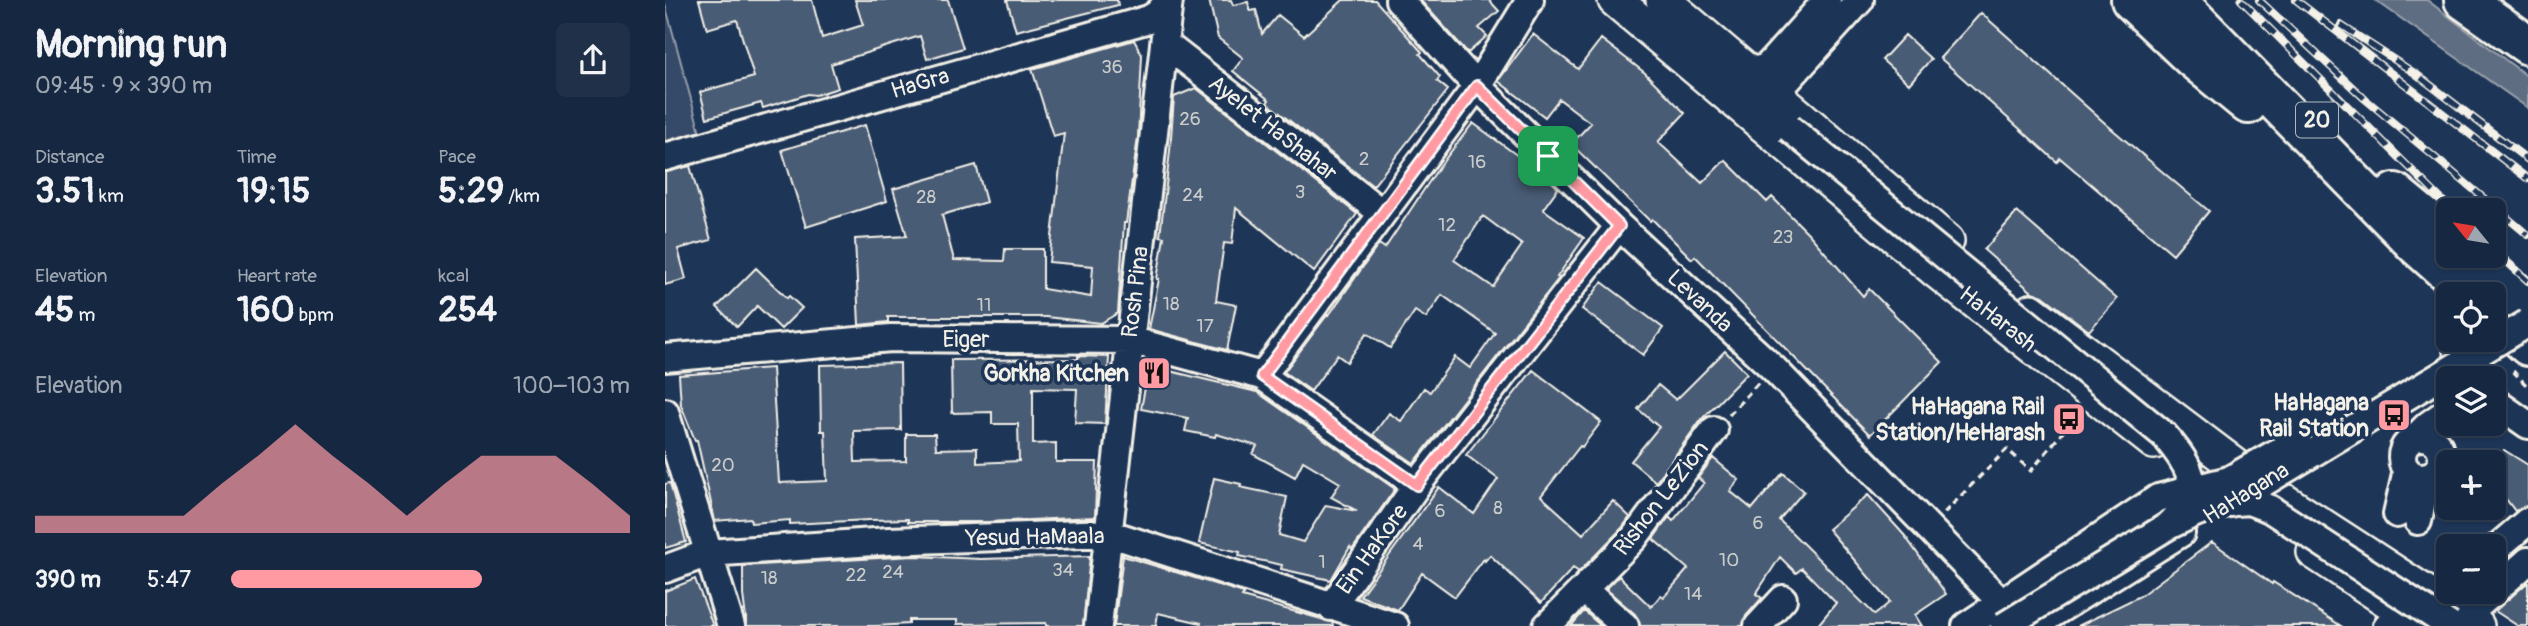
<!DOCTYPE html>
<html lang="en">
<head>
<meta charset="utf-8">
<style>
	:root { --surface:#162841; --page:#1f3048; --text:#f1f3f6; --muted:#9ea6b1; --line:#35445a; --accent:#ff9aa2 }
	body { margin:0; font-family:Pangolin,sans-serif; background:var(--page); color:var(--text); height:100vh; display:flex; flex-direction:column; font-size:26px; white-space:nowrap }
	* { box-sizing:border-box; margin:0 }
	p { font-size:23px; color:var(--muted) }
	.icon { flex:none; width:38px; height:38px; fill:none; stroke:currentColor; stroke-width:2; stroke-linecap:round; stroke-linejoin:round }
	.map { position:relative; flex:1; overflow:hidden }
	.sheet { display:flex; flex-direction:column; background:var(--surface); width:665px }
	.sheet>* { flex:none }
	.needle { width:46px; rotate:300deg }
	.buttons { position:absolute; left:1771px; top:198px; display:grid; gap:14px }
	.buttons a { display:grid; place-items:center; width:70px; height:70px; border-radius:10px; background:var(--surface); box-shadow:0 2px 5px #0004,0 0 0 2px var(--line); font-size:35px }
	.pin { position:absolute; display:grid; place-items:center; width:60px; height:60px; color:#fff; margin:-30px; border-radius:14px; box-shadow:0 4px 10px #0006 }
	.round { display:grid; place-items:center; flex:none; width:74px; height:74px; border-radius:10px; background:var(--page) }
	.headline { display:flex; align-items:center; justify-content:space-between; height:119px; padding:0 35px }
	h1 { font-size:38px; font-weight:700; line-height:52px }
	.figures { display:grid; grid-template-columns:repeat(3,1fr); gap:10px; height:119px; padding:7px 35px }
	.figures div { display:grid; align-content:center }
	.figures b { font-size:35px; font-weight:700 }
	.figures small { font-size:19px; font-weight:400 }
	.figures p { font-size:19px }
	.chart { height:196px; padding:14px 35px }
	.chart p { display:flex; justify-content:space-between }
	.chart svg { width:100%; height:126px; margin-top:7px; fill:var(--accent); opacity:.7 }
	ul { padding:0 35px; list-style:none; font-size:23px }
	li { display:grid; grid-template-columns:112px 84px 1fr; align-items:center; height:52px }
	li i { height:18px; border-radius:9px; background:var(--accent) }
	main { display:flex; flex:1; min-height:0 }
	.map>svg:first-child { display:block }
	.green { fill:#354a67; stroke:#949ea8; stroke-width:2 }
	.water { fill:#5e6d82; stroke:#9aa2ab; stroke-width:2 }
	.building { fill:#485b74; stroke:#f4f1e8; stroke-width:2; fill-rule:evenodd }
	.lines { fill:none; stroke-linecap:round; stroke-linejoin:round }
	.minor-casing { stroke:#f4f1e8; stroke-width:32 }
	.major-casing { stroke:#f4f1e8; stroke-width:38 }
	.highway-casing { stroke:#f4f1e8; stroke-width:44 }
	.path { stroke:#f4f1e8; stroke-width:3.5; stroke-dasharray:7 5; stroke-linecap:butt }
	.minor { stroke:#1d3557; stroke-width:26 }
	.major { stroke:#1d3557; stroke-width:33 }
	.highway { stroke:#1d3557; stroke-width:38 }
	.rail-casing { stroke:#f4f1e8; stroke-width:8 }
	.rail { stroke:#1d3557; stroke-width:5; stroke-dasharray:16; stroke-linecap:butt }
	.minor-bridge-casing { stroke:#f4f1e8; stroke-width:32; stroke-linecap:butt }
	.minor-bridge { stroke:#1d3557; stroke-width:26 }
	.route-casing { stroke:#fff; stroke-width:14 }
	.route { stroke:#ff9aa2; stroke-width:9 }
	.labels { text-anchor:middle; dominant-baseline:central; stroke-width:7; stroke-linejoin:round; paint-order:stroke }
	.number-label { font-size:19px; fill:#c9cccb }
	.shield { fill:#1d3557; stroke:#b4b9bc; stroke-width:2 }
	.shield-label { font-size:21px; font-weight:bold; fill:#f4f1e8 }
	.street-label { font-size:23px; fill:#f4f1e8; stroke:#1d3557 }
	.poi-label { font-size:23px; font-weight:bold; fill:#f4f1e8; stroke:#1d3557; text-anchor:end }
</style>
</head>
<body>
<main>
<section class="sheet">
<div class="headline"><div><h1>Morning run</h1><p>09:45 · 9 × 390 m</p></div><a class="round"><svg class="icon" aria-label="share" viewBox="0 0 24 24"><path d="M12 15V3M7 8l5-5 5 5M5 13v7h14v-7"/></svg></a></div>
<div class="figures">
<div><p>Distance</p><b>3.51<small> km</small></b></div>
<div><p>Time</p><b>19:15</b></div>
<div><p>Pace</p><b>5:29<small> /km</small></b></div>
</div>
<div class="figures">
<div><p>Elevation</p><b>45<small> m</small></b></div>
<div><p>Heart rate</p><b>160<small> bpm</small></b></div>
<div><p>kcal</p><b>254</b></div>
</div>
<div class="chart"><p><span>Elevation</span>100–103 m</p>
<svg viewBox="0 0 160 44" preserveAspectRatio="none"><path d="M0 44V38L10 38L20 38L30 38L40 38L50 27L60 17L70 6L80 17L90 27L100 38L110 27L120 17L130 17L140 17L150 27L160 38V44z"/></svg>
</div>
<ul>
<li><b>390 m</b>5:47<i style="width:63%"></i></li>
</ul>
</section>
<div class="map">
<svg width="1863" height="626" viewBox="0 0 1863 626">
	<rect width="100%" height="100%" fill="#1d3557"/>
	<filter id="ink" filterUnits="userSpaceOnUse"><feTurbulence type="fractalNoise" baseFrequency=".0143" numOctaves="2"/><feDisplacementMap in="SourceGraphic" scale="14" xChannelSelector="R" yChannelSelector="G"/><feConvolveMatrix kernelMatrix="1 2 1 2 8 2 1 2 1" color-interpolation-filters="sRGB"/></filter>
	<g filter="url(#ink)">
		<!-- green -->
		<path class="green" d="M 0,4 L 36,136 L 0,147 Z"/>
		<!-- water -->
		<path class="water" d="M 1710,0 L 1762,0 L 1863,77 L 1863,108 Z"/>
		<!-- building -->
		<path class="building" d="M 34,0 L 147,0 L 157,38 L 198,25 L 190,0 L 283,0 L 298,48 L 262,59 L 255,36 L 166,64 L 173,88 L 151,95 L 143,94 L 98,108 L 96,103 L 42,118 L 35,92 L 89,77 L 72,20 L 42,29 Z
			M 342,0 L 452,0 L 453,5 L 351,31 Z
			M 544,0 L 566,0 L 568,5 L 583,2 L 585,11 L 591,10 L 597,34 L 613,15 L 639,36 L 678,0 L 710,0 L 757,52 L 755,54 L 775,77 L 772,81 L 783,90 L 708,186 L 602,103 L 604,100 L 568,71 L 578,58 L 553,38 Z
			M 755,0 L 824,0 L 834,11 L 814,28 L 822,36 L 803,53 Z
			M 1316,13 L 1441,124 L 1544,211 L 1508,254 L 1395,158 L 1392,162 L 1275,58 Z
			M 868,34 L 913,69 L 936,39 L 980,73 L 1020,113 L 993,142 L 1037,183 L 1060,160 L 1102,202 L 1107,197 L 1143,233 L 1198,296 L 1204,289 L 1277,362 L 1205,435 L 1030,256 L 1027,259 L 987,219 L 985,221 L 906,144 L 926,123 L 894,99 L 880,117 L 833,81 Z
			M 1240,35 L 1266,59 L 1244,84 L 1217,60 Z
			M 469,40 L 477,55 L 473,137 L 461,223 L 459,223 L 453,313 L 436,323 L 381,317 L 223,317 L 223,322 L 194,325 L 190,239 L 242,236 L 228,189 L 311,165 L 321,202 L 277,215 L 289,260 L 339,261 L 340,249 L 378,249 L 378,289 L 426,297 L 428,266 L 384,262 L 399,133 L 388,136 L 367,69 Z
			M 531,88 L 692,214 L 649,272 L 571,208 L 567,244 L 559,243 L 551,301 L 571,305 L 562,350 L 484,329 L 494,279 L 492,279 L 499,237 L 495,236 L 505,151 L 509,97 Z
			M 808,123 L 883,178 L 893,188 L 878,209 L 919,238 L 892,277 L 894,278 L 749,463 L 708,435 L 724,413 L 736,421 L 759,388 L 765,392 L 790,357 L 805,368 L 830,333 L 777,295 L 761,318 L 750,311 L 725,348 L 702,333 L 682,362 L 672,355 L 646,391 L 619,372 L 663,314 L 664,315 L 714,244 L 720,248 L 774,167 ZM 818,216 L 857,245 L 828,287 L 789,260 Z
			M 200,125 L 222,201 L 141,227 L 117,150 Z
			M 25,166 L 46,240 L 13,249 L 21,279 L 0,285 L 0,172 Z
			M 1352,212 L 1452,299 L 1424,331 L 1378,296 L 1367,292 L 1319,250 Z
			M 91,268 L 122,298 L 124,296 L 137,308 L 116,329 L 92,306 L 72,327 L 52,307 Z
			M 937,282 L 998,328 L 978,355 L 917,309 Z
			M 1060,351 L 1082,373 L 1035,421 L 991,482 L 966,461 L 994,427 L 973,409 L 993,385 L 1011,400 Z
			M 413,356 L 444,357 L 440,424 L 410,423 L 412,389 L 368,388 L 368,444 L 391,443 L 391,462 L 432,462 L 430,517 L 322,522 L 243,522 L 243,519 L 204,520 L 125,524 L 125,520 L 86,523 L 85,518 L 50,521 L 32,440 L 30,440 L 16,405 L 14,375 L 107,368 L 114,483 L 162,481 L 160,431 L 156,431 L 155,365 L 235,363 L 236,430 L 189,431 L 190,462 L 241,461 L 241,434 L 270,434 L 271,449 L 312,448 L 312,463 L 354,461 L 353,424 L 327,424 L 327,412 L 287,413 L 286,360 L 413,359 Z
			M 484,366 L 592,392 L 730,489 L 687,550 L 685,547 L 666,580 L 616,569 L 617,565 L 574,556 L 575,552 L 534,543 L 549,478 L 576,484 L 575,487 L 622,497 L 614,535 L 638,542 L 661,505 L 692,511 L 666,497 L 675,483 L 638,461 L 630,477 L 588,454 L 592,446 L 551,434 L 550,437 L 520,431 L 523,418 L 476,409 Z
			M 868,370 L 936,422 L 917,447 L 915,446 L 876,496 L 918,534 L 948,501 L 965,517 L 957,528 L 914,572 L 908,568 L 876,603 L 825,555 L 820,561 L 819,559 L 790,597 L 757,573 L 733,610 L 695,596 L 774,487 L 809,514 L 833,479 L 801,455 Z
			M 1839,450 L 1863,465 L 1863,506 L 1850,511 L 1829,483 L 1829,460 Z
			M 1048,458 L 1074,480 L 1065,491 L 1087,509 L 1118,473 L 1139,491 L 1114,520 L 1210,615 L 1225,602 L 1163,529 L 1203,495 L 1240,536 L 1281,594 L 1250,615 L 1257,626 L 1152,626 L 1171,603 L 1137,568 L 1131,573 L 1115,557 L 1091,594 L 1097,598 L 1081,616 L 1078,626 L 975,626 L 970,614 L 941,589 L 954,576 L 986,607 L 996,595 L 999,597 L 1023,569 L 988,539 L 1004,517 L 1008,521 L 1039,483 L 1033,478 Z
			M 5,483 L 21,542 L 0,548 L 0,484 Z
			M 1547,542 L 1607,584 L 1608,582 L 1676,626 L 1413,626 L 1475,596 Z
			M 249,556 L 316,559 L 425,556 L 418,626 L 381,626 L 381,623 L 292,624 L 292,620 L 244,620 L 244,624 L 211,626 L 82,626 L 78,595 L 78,566 Z
			M 458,556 L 579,593 L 577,597 L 667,622 L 668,626 L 535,626 L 536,623 L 493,613 L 491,626 L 449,626 Z
			M 30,579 L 48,626 L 0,626 L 0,591 Z
			M 1863,582 L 1863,626 L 1853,626 L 1830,611 Z
			M 919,611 L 936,626 L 906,626 Z"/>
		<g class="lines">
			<!-- minor casing -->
			<g class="minor-casing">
				<path id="minor" d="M 734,0 L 812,86 L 954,226 L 1108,368 L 1336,602 L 1357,610 L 1378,626
					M 499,43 L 717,213
					M 1075,67 L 1089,71 L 1102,67 L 1162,0
					M 1121,106 L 1117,92 L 1120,83 L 1195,0
					M 0,157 L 484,19 L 492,14 L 504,1
					M 1792,350 L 1808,340
					M 0,358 L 226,338 L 465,340 L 597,376 L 752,485
					M 597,376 L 812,86 L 865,0
					M 1829,401 L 1863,425
					M 0,412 L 66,626
					M1737 457a20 20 0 1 1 40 0a20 20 0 1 1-40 0Z
					M 1750,438 L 1763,425 L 1783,411
					M 1732,514 L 1742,470
					M 1753,521 L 1762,476
					M 1829,550 L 1863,521
					M 0,569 L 43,553 L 224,541 L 443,533 L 730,626
					M 920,591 L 960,626
					M 666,607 L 752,485 L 954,226
					M 1799,618 L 1863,561
					M 433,626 L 504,0
					M 882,626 L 969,538 L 1049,430
					M 1093,626 L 1118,599
					M 1301,626 L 1493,498
					M 1368,626 L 1516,533
					M 1722,626 L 1736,611 L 1767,597 L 1783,585"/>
			</g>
			<!-- major casing -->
			<g class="major-casing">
				<path id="major" d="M 950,0 L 1270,270 L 1489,442
					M 998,0 L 1282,241
					M 1366,311 L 1604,491 L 1812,626
					M 1649,552 L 1761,626"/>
			</g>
			<!-- highway casing -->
			<g class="highway-casing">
				<path id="highway" d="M 1466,0 L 1526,57 L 1583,104
					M 1511,0 L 1750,244 L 1806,294
					M 1799,0 L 1863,45
					M 1730,193 L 1783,237
					M 1806,256 L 1863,303
					M 1829,315 L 1863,346"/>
			</g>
			<!-- path -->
			<path class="path" d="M 1848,371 L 1863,387
				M 1064,415 L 1094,382
				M 1279,513 L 1342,449 L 1366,471 L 1414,412"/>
			<!-- minor -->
			<use href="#minor" class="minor"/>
			<!-- major -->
			<use href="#major" class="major"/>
			<!-- highway -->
			<use href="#highway" class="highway"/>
			<!-- rail casing -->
			<g class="rail-casing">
				<path id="rail" d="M 1576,0 L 1787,210
					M 1594,0 L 1700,99 L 1863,235
					M 1631,0 L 1863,179
					M 1676,25 L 1751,74 L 1863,160
					M 1829,250 L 1863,281"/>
			</g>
			<!-- rail -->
			<use href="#rail" class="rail"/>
			<!-- minor-bridge casing -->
			<g class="minor-bridge-casing">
				<path id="minor-bridge" d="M 1124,128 L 1499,435 C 1528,469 1541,491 1503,526
					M 1493,498 L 1564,480 L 1632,441
					M 1565,503 L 1863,323
					M 1339,626 L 1503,526 L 1528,514 L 1548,506 L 1570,502 L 1584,501 L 1605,509 L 1785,626"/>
			</g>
			<!-- minor-bridge -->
			<use href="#minor-bridge" class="minor-bridge"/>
		</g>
	</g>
	<g class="lines" filter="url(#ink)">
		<!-- route casing -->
		<g class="route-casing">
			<path id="route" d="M 812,86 L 954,226 L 752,485 L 597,376 Z"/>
		</g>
		<!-- route -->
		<use href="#route" class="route"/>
	</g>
	<!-- icons -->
	<defs>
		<g id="restaurant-square" transform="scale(1.75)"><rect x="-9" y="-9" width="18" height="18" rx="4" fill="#ff9aa2" stroke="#1d3557"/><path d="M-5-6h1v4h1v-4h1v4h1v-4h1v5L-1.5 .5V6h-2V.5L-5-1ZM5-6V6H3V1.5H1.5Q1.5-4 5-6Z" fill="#111"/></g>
		<g id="bus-square" transform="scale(1.75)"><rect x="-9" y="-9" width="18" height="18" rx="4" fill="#ff9aa2" stroke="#1d3557"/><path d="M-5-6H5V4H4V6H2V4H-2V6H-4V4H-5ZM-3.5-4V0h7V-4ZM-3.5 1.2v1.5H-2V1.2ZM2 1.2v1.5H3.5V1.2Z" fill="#111"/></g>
	</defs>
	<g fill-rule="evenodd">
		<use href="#restaurant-square" x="489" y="373"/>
		<use href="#bus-square" x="1729" y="415"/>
		<use href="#bus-square" x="1404" y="419"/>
	</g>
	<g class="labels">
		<!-- number labels -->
		<g class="number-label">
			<text x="447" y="67">36</text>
			<text x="525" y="119">26</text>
			<text x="699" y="159">2</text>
			<text x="812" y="162">16</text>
			<text x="635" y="192">3</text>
			<text x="528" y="195">24</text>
			<text x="261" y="197">28</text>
			<text x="782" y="225">12</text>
			<text x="1118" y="237">23</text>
			<text x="506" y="304">18</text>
			<text x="319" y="305">11</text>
			<text x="540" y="326">17</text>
			<text x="58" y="465">20</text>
			<text x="833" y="508">8</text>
			<text x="775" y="511">6</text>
			<text x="1093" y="523">6</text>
			<text x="753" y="544">4</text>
			<text x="1064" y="560">10</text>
			<text x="657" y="562">1</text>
			<text x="398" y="570">34</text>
			<text x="228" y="572">24</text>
			<text x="191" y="575">22</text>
			<text x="104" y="578">18</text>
			<text x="1028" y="594">14</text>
		</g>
		<!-- shield labels -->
		<rect class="shield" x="1631" y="102.5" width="42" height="35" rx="5"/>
		<g class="shield-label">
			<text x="1652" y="120">20</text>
		</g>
		<!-- street labels -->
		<g class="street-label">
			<text transform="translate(255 83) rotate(-16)">HaGra</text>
			<text transform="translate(608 128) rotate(38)">Ayelet HaShahar</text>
			<text transform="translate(470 292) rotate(-83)">Rosh Pina</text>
			<text transform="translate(1035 301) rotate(43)">Levanda</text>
			<text transform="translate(1333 319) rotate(38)">HaHarash</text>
			<text x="301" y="339">Eiger</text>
			<text transform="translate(1581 493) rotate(-32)">HaHagana</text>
			<text transform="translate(996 498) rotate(-52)">Rishon LeZion</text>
			<text transform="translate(370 537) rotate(-1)">Yesud HaMaala</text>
			<text transform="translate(707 549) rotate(-54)">Ein HaKore</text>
		</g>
		<!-- poi labels -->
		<g class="poi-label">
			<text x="464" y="373">Gorkha Kitchen</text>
			<text x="1704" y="402">HaHagana<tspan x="1704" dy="26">Rail Station</tspan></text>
			<text x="1380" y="406">HaHagana Rail<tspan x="1380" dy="26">Station/HeHarash</tspan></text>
		</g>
	</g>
</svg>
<div class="buttons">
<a><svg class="needle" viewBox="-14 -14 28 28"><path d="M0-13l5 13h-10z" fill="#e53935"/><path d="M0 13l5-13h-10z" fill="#9ea6b1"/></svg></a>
<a><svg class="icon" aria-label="locate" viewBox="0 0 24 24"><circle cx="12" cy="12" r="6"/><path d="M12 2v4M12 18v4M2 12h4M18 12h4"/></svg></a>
<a><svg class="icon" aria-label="layers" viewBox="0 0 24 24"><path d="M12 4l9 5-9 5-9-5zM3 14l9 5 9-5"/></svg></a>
<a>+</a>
<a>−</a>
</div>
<div class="pin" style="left:883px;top:156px;background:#1e9e55"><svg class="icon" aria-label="arrive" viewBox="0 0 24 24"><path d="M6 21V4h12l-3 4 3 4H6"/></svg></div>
</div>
</main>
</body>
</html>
